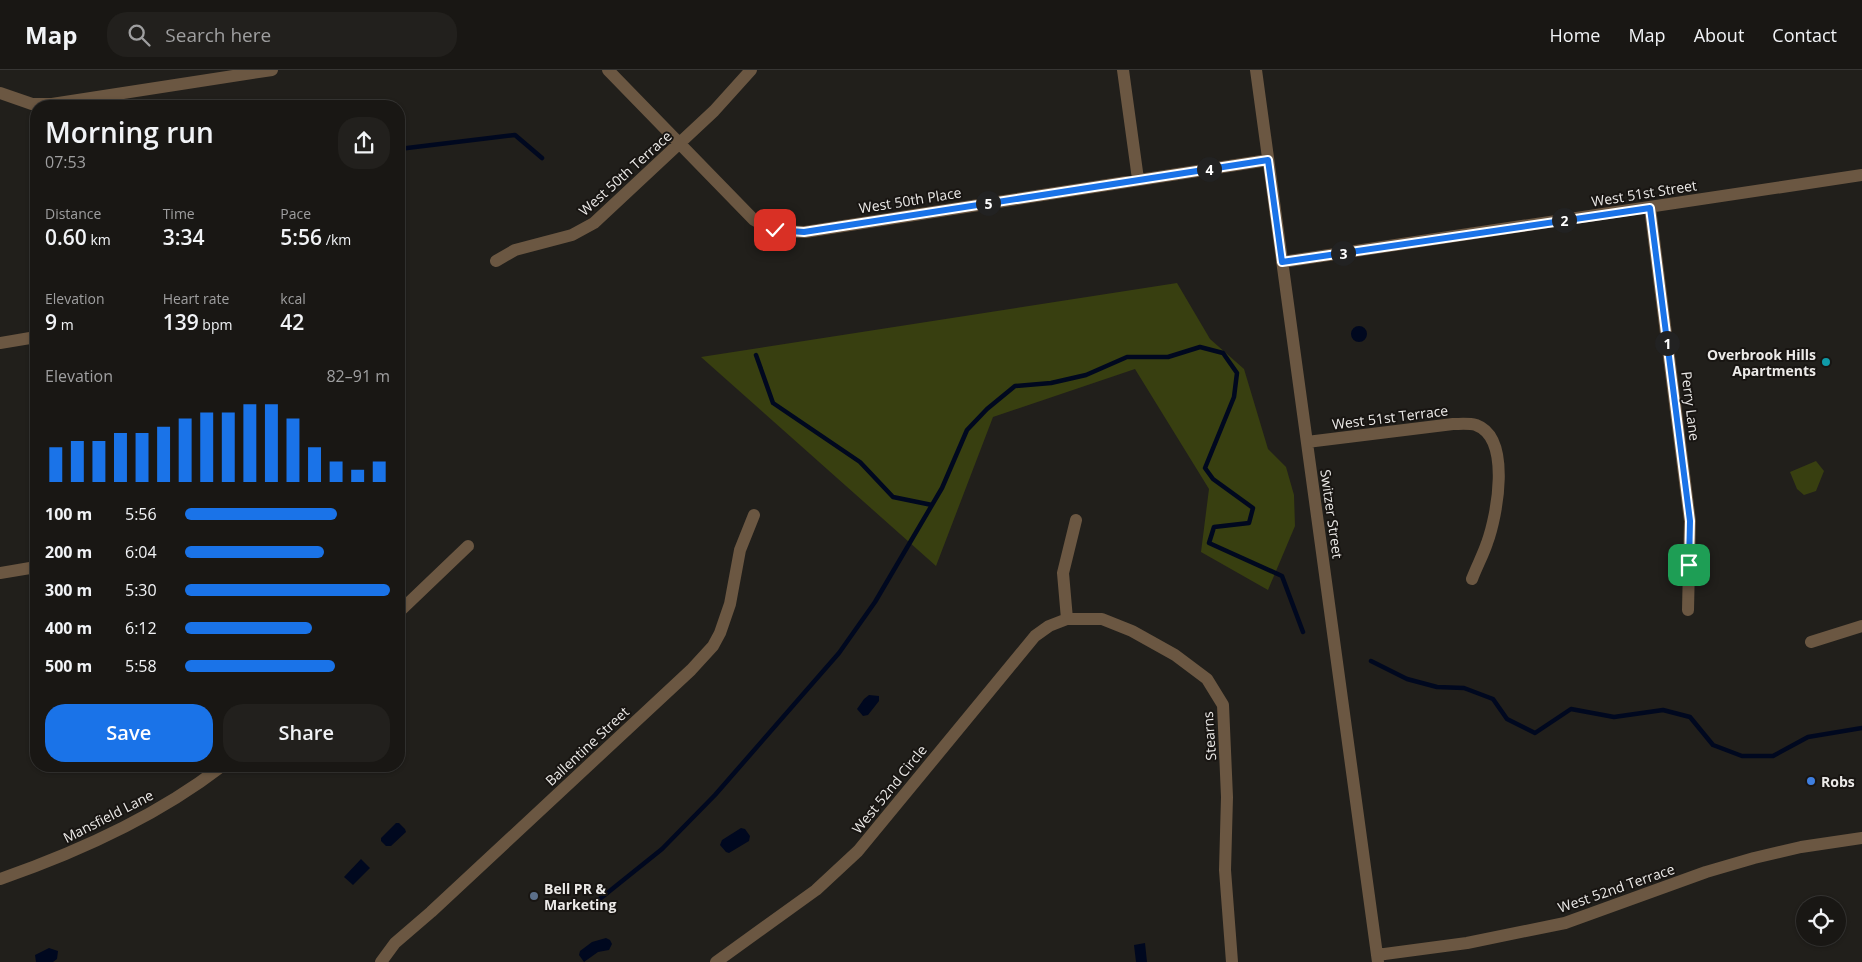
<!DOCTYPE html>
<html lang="en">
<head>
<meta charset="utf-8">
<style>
	:root { --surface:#191714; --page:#22201d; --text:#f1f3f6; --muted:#9f9fa0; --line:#373634; --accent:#1a73e8 }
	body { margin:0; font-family:"Open Sans",sans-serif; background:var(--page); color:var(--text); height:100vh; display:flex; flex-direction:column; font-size:19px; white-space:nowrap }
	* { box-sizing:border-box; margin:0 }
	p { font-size:16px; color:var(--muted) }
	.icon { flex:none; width:28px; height:28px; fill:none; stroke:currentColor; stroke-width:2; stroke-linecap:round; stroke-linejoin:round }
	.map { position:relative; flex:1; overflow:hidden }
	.details { position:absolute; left:30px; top:30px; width:375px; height:672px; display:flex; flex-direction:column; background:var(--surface); border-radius:20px; box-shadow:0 1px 4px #0004,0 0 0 1px var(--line) }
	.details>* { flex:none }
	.tools { position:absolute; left:1796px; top:826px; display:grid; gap:10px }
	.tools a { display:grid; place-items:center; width:50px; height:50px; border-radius:50%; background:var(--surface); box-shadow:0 1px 4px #0004,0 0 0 1px var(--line); font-size:25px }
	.pin { position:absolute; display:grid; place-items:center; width:42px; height:42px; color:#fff; margin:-21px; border-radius:10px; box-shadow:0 2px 8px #0006 }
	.km { position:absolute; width:25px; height:25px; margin:-12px; border-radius:50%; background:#222; color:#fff; font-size:14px; line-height:25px; text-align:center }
	.round { display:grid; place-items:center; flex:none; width:52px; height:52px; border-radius:20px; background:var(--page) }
	.summary { display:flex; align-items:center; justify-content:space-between; height:85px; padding:0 15px }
	h1 { font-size:28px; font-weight:600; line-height:38px }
	.metrics { display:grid; grid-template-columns:repeat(3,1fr); gap:8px; height:85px; padding:5px 15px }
	.metrics div { display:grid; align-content:center }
	.metrics b { font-size:21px; font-weight:600 }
	.metrics small { font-size:14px; font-weight:400 }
	.metrics p { font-size:14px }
	.chart { height:140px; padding:10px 15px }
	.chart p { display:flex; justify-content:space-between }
	.chart svg { width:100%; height:90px; margin-top:5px; stroke:var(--accent); stroke-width:6 }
	.primary-button { display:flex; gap:10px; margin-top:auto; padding:10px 15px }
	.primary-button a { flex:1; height:58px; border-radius:20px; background:var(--accent); color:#fff; font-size:20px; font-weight:600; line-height:58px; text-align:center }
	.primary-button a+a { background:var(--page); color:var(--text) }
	ul { padding:0 15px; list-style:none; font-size:16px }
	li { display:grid; grid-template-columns:80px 60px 1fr; align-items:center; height:38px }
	li i { height:12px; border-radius:6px; background:var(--accent) }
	header { display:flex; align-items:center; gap:30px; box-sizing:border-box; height:70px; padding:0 25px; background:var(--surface); border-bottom:1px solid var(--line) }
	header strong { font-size:24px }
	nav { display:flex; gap:28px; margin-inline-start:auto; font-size:18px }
	.search { width:350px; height:45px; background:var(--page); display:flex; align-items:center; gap:12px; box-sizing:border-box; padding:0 18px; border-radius:20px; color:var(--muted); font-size:19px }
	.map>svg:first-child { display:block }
	.green { fill:#383f10 }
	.water { fill:#00081f }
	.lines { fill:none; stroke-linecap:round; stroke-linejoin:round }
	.stream { stroke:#00081f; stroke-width:4.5 }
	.minor { stroke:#6b5742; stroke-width:12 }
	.route-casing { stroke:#fff; stroke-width:10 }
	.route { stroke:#1a73e8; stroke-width:6 }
	.culture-dot { fill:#0f9aa8; stroke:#181512; stroke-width:2 }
	.shop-dot { fill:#3f7fe0; stroke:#181512; stroke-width:2 }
	.service-dot { fill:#5c6f8a; stroke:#181512; stroke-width:2 }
	.labels { text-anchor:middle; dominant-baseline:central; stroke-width:4; stroke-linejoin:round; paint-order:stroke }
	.street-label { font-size:14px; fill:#eceae8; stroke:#181512 }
	.poi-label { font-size:14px; font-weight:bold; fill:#eceae8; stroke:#181512; text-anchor:start }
</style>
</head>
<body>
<header>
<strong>Map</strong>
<div class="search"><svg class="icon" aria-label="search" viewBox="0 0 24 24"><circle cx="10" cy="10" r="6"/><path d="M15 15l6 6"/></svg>Search here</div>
<nav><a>Home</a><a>Map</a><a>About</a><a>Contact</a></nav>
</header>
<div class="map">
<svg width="1862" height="892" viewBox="0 0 1862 892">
	<rect width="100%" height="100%" fill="#211f1b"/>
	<!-- green -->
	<path class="green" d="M 1177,213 L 1210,269 L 1244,299 L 1268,379 L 1286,397 L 1294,425 L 1295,456 L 1268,520 L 1201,482 L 1209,419 L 1135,299 L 993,347 L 936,496 L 701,287 Z
		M 1816,391 L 1824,401 L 1816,421 L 1804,425 L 1797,419 L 1790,402 Z"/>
	<!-- water -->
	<path class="water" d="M1351 264a8 8 0 1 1 16 0a8 8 0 1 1-16 0Z
		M 869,625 L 879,626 L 879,631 L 868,645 L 863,646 L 857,639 L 864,629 Z
		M 396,753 L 399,753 L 405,759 L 406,762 L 391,776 L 386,776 L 381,771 L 381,768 Z
		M 741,758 L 745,759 L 750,766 L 749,771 L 729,783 L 726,782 L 720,775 L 722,770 Z
		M 361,789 L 370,798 L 353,815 L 344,807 Z
		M 606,868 L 610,870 L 612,874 L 609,880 L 598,882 L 584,892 L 579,885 L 580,881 L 592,872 Z
		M 1145,873 L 1147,892 L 1136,892 L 1134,875 Z
		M 49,878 L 58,881 L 57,889 L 53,892 L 36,892 L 35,885 Z"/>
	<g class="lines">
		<!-- stream -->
		<path class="stream" d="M 399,79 L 515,65 L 542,88
			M 756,285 L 773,333 L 860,392 L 893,427 L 932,435
			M 1371,591 L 1407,609 L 1437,617 L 1464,618 L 1493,629 L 1507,649 L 1535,663 L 1571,639 L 1614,647 L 1663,640 L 1690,647 L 1713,675 L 1742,686 L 1773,686 L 1808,667 L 1862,658
			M 591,836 L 662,779 L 715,725 L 839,583 L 875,532 L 942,418 L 967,360 L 987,339 L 1015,316 L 1051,313 L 1086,305 L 1127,287 L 1168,287 L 1200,277 L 1223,283 L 1237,303 L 1234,327 L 1205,398 L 1213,409 L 1253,438 L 1249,453 L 1214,457 L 1209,473 L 1282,506 L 1303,562"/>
		<!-- minor -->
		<path class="minor" d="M 608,0 L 754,150 L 775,161 L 805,162 L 1268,90
			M 1123,0 L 1138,109
			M 1256,0 L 1378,892
			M 0,23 L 32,34 L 52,34 L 272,0
			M 1650,138 L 1690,451 L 1688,540
			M 496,191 L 515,180 L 572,165 L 594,153 L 714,41 L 751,0
			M 1282,192 L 1862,105
			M 0,273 L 36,267
			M 1307,372 L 1453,354 C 1460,354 1469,353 1476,355 C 1512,368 1497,446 1487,473 C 1483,485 1477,496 1472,509
			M 0,503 L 36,497
			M 399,542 L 468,476
			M 1067,549 L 1063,503 L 1076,450
			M 1811,572 L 1862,556
			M 0,809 C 78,782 156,747 222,696
			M 1377,885 L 1467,873 L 1565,853 L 1706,802 L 1754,788 L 1801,777 L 1862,768
			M 381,892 L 395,873 L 431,842 L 691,600 L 713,576 L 720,563 L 730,534 L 740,480 L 754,445
			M 716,892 L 816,820 L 858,781 L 1035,566 L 1049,556 L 1067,549 L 1102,549 L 1132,561 L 1175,585 L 1207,609 L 1223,635 L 1227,727 L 1225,800 L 1232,892"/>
	</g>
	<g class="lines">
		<!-- route casing -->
		<g class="route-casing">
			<path id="route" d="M 775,160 L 804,162 L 1268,90 L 1282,192 L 1650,138 L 1690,451 L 1689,495"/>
		</g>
		<!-- route -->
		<use href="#route" class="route"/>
	</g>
	<!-- markers -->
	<circle class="culture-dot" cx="1826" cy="292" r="5"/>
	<circle class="shop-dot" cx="1811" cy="711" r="5"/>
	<circle class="service-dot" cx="534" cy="826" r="5"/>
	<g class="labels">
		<!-- street labels -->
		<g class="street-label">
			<text transform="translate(625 103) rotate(-42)">West 50th Terrace</text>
			<text transform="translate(1644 123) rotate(-9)">West 51st Street</text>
			<text transform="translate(910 130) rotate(-9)">West 50th Place</text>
			<text transform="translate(1691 336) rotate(83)">Perry Lane</text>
			<text transform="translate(1390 347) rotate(-7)">West 51st Terrace</text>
			<text transform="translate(1332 444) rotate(82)">Switzer Street</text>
			<text transform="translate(1209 666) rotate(-94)">Stearns</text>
			<text transform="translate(587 676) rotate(-43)">Ballentine Street</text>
			<text transform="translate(889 719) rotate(-51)">West 52nd Circle</text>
			<text transform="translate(108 746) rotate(-27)">Mansfield Lane</text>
			<text transform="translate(1616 818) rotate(-19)">West 52nd Terrace</text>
		</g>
		<!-- poi labels -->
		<g class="poi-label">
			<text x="1816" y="284" text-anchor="end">Overbrook Hills<tspan x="1816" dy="16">Apartments</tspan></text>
			<text x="1821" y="711">Robs</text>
			<text x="544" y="818">Bell PR &amp;<tspan x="544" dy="16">Marketing</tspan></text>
		</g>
	</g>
</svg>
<div class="tools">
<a><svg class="icon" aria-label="locate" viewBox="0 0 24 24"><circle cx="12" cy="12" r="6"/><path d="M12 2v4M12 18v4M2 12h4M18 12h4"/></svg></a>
</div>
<div class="pin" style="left:1689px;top:495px;background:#1e9e55"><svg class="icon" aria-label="arrive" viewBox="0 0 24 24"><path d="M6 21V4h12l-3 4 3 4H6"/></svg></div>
<div class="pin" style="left:775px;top:160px;background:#d93025"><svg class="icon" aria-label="check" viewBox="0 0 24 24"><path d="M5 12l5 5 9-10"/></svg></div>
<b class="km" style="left:1667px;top:273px">1</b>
<b class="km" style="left:1564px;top:150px">2</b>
<b class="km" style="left:1343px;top:183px">3</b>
<b class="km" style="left:1209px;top:99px">4</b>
<b class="km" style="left:988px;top:133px">5</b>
<section class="details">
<div class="summary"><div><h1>Morning run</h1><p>07:53</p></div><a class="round"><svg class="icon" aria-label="share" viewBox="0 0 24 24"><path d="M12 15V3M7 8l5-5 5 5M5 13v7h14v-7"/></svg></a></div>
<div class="metrics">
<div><p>Distance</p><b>0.60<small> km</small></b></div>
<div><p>Time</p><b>3:34</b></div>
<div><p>Pace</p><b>5:56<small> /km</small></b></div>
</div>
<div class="metrics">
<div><p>Elevation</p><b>9<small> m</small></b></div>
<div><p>Heart rate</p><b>139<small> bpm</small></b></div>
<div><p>kcal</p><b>42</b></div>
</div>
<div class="chart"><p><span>Elevation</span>82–91 m</p>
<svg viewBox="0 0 160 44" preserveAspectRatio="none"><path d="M5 44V27M15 44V24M25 44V24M35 44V20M45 44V20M55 44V17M65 44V13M75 44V10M85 44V10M95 44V6M105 44V6M115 44V13M125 44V27M135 44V34M145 44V38M155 44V34"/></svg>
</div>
<ul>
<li><b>100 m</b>5:56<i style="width:74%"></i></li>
<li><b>200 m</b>6:04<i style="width:68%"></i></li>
<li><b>300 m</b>5:30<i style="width:100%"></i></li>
<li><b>400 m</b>6:12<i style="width:62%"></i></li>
<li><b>500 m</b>5:58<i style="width:73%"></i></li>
</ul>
<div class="primary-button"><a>Save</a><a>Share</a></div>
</section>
</div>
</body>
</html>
